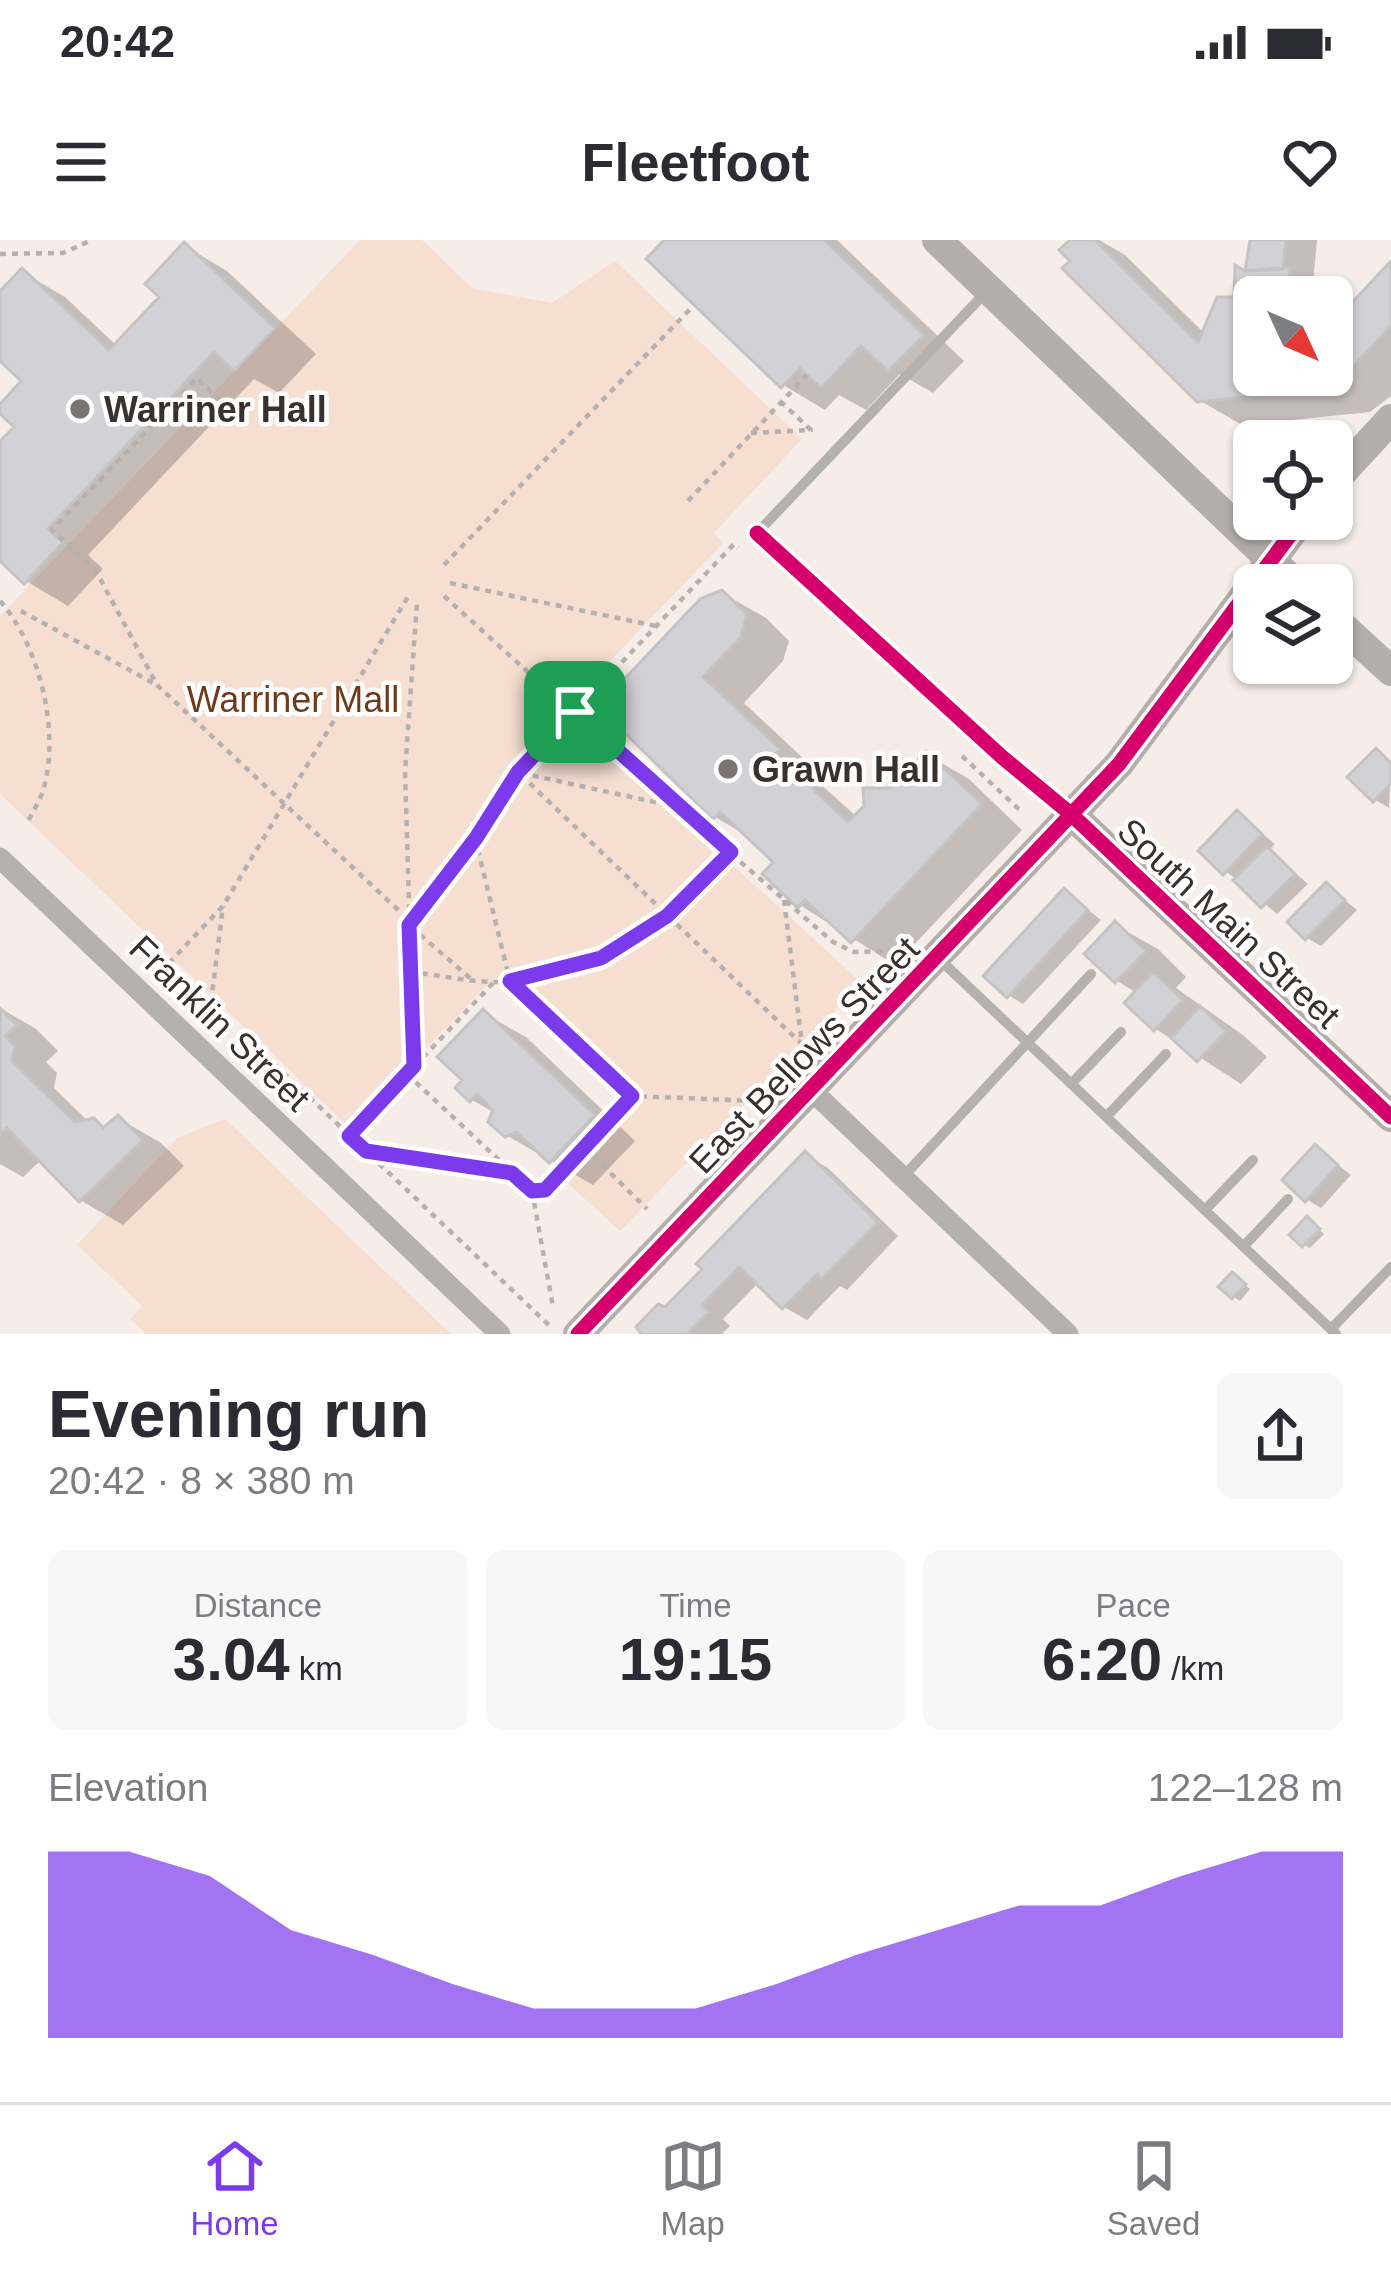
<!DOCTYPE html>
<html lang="en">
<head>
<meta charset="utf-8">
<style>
	:root { --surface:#fff; --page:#f7f7f7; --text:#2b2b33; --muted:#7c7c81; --line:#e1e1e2; --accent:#7c3aed }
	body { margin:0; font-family:Arial,sans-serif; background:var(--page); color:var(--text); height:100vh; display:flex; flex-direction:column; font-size:45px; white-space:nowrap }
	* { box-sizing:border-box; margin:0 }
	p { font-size:39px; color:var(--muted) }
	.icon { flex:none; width:66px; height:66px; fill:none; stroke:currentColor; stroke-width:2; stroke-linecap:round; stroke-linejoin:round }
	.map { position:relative; height:1094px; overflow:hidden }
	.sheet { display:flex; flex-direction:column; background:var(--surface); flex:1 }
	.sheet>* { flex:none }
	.needle { width:78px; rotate:134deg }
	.buttons { position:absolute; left:1233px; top:36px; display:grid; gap:24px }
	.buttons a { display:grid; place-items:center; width:120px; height:120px; border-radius:18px; background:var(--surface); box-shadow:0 3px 9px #0004; font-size:60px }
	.pin { position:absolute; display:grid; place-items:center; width:102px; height:102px; color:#fff; margin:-51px; border-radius:24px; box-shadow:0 6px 18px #0006 }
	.round { display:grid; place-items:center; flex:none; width:126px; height:126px; border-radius:18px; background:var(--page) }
	.headline { display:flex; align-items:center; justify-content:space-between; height:204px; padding:0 48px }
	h1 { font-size:66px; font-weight:800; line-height:90px }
	.figures { display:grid; grid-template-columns:repeat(3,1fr); gap:18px; height:204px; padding:12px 48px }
	.figures div { display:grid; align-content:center; border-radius:18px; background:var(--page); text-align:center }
	.figures b { font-size:60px; font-weight:800 }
	.figures small { font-size:33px; font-weight:400 }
	.figures p { font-size:33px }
	.chart { height:336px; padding:24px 48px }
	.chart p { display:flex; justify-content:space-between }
	.chart svg { width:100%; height:216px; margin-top:12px; fill:var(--accent); opacity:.7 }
	.status { display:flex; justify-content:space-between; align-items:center; height:84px; padding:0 60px; background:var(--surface); direction:ltr }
	.status svg { height:33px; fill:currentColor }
	header { display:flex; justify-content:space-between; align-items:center; height:156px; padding:0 48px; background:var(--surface); font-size:54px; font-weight:800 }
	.tabs { display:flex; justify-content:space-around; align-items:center; height:168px; border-top:3px solid var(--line); background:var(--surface); font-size:33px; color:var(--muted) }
	.tabs a { display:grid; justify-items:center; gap:6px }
	.tabs .selected { color:var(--accent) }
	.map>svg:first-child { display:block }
	.green { fill:#f6ded1 }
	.shadow { fill:#0003 }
	.building { fill:#d2d1d5; stroke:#c5c3c3; stroke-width:3 }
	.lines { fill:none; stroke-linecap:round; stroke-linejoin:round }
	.path { stroke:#b6b1af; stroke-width:4.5; stroke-dasharray:6 6; stroke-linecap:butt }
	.lane { stroke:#b5b1ae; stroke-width:10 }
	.street { stroke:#b5b1ae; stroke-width:21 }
	.secondary { stroke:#b5afac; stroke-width:30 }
	.cycleway-casing { stroke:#fff; stroke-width:22 }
	.cycleway { stroke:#d6006c; stroke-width:15 }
	.route-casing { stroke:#fff; stroke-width:24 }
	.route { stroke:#7c3aed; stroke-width:15 }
	.poi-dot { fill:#7b736f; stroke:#fff; stroke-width:4.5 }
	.labels { text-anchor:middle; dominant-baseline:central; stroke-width:9; stroke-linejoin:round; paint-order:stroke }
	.poi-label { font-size:36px; font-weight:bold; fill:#38312e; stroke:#fff; text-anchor:start }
	.park-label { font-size:36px; fill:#6e3a1a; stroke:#fff }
	.street-label { font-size:36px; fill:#38312e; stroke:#fff }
</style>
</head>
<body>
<div class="status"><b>20:42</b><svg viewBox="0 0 49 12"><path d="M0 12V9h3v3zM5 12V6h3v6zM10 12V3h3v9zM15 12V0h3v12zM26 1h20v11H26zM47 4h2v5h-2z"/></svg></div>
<header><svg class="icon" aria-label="menu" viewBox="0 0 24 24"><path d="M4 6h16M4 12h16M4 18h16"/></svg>Fleetfoot<svg class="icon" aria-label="heart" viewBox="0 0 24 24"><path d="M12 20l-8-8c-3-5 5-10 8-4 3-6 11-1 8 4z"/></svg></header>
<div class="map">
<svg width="1391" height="1094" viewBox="0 0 1391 1094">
	<rect width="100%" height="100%" fill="#f7ede8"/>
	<!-- green -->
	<path class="green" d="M 360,0 L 422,0 L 472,48 L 552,63 L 615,21 L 802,199 L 714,293 L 723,303 L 563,470 L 862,743 L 620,991 L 563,939 L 631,867 L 495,737 L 349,887 L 0,554 L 0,376 Z
		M 225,879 L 451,1094 L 146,1094 L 130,1079 L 142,1066 L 77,1005 L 177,898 Z"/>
	<!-- shadow -->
	<path class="shadow" d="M 668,0 L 837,0 L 964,121 L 933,153 L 900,134 L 866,170 L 839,155 L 825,170 L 783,145 Z
		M 1074,0 L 1099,0 L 1125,15 L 1205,94 L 1237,60 L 1247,35 L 1253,0 L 1317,0 L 1313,44 L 1332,57 L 1254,57 L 1254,135 L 1332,135 L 1332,89 L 1391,25 L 1391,156 L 1370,172 L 1242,185 L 1199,160 L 1074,21 Z
		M 185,6 L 227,31 L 316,114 L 279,153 L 254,139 L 88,315 L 103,329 L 68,366 L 26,341 L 0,317 L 0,206 L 18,187 L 0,168 L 25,141 L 0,117 L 0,56 L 22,32 L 65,57 L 117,106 L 163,57 Z
		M 722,353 L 766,378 L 789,401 L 783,421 L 744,463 L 821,535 L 816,540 L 857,577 L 892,551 L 926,514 L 969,539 L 1022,590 L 895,725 L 800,665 L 778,621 L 753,599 L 715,577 L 602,467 Z
		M 1376,512 L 1391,521 L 1389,568 L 1374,559 Z
		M 1237,573 L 1275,604 L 1269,610 L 1308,644 L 1277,674 L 1202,611 Z
		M 1327,646 L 1357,670 L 1321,706 L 1307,698 Z
		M 1065,652 L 1101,680 L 1023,764 L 1008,755 Z
		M 1115,685 L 1158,709 L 1186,737 L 1176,748 L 1243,795 L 1267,817 L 1241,844 L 1156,789 L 1137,753 L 1117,741 Z
		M 0,768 L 36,789 L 58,811 L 46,822 L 57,833 L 54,848 L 89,882 L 106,889 L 118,878 L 161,903 L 184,926 L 123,985 L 80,960 L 41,920 L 23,937 L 0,924 Z
		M 483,773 L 526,797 L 635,901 L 593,945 L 506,895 L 495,873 L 472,860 L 466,840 Z
		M 1316,908 L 1351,935 L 1321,968 L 1306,959 Z
		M 805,915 L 828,928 L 898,996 L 847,1050 L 840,1046 L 807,1080 L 784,1067 L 759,1042 L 723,1079 L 730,1086 L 722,1094 L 646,1094 Z
		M 1313,984 L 1324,994 L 1310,1008 L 1304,1005 Z
		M 1239,1039 L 1250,1049 L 1240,1061 L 1234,1057 Z"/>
	<!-- building -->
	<path class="building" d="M 664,0 L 824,0 L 924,95 L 888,131 L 861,106 L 821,148 L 800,128 L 781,148 L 646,19 Z
		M 1070,0 L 1095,0 L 1198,102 L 1217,57 L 1234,57 L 1235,25 L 1245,31 L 1290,27 L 1289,57 L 1254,57 L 1254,135 L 1332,135 L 1332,84 L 1391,21 L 1391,86 L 1337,143 L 1326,149 L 1197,162 L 1062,28 L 1070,21 L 1059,10 Z
		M 1250,0 L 1286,0 L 1283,29 L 1245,31 Z
		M 184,2 L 275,88 L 234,131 L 214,112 L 48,289 L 63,302 L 24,344 L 0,321 L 0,201 L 14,187 L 0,174 L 0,164 L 21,141 L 0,121 L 0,51 L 22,28 L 109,110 L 159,57 L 145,44 Z
		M 722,350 L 747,374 L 741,397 L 703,437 L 780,509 L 775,514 L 848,582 L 864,566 L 863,548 L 891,548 L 926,511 L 982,564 L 851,703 L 805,660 L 798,668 L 762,634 L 773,622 L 720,572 L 713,579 L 598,467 L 700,359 Z
		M 1376,508 L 1391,523 L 1391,543 L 1373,562 L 1347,537 Z
		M 1237,570 L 1262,594 L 1223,635 L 1198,611 Z
		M 1267,606 L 1295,634 L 1261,668 L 1233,640 Z
		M 1326,642 L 1345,660 L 1305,700 L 1287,682 Z
		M 1064,648 L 1088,670 L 1007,758 L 983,736 Z
		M 1115,681 L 1146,711 L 1115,743 L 1084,714 Z
		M 1153,732 L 1183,760 L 1154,791 L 1124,763 Z
		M 1200,766 L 1226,791 L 1197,822 L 1171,798 Z
		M 0,768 L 17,785 L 5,796 L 15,806 L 12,821 L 75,882 L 94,878 L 103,888 L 118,875 L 143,900 L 79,962 L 7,888 L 0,894 Z
		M 483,769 L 595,875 L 549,923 L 517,892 L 505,897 L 488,882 L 493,870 L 477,854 L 470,862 L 455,848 L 462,840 L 437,817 Z
		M 1315,904 L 1338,925 L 1305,962 L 1282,940 Z
		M 805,911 L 878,982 L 822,1039 L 817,1034 L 782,1069 L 739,1027 L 702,1065 L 709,1072 L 687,1094 L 641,1094 L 636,1087 L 658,1064 L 665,1067 L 702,1029 L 696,1024 Z
		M 1307,976 L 1320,989 L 1302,1007 L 1289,995 Z
		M 1232,1032 L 1246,1044 L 1232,1059 L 1218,1047 Z"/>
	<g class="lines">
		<!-- path -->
		<path class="path" d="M 0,14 L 63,13 L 92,0
			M 237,178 L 197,138 L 52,290 L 96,331 L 157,445 L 409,680
			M 751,193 L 811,190 L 780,161
			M 688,261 L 807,135
			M 444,325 L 694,65
			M 450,343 L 656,386
			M 444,356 L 677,567 L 521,533
			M 0,361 C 39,405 60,490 44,547 C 41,559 34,570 28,581
			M 21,371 L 157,445
			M 962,516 L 1023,573
			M 521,535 L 807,809
			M 677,567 L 833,702 L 854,712 L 891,711
			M 475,598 L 510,741 L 622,849 L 632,856 L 752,861
			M 784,660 L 802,804
			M 169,723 L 223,666 L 409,355
			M 410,732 C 442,735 480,745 512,741 C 613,728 663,680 731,612
			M 470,738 L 409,685 L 475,598 L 518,532 L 734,304 L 738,308
			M 208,786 L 223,666
			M 266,816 L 552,1088
			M 414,826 L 405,532 L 417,362
			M 407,834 L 532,951 L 545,951 L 631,856
			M 349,896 L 496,740
			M 585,908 L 647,969
			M 366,911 L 508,933
			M 532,951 L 553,1067"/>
		<!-- lane -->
		<path class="lane" d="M 757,293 L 987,51
			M 938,718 L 1336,1094
			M 1071,844 L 1121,792
			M 1106,877 L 1166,814
			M 903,937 L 1091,734
			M 1205,970 L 1253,920
			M 1244,1006 L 1288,959
			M 1331,1089 L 1391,1027"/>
		<!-- street -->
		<path class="street" d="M 757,293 L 1002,517 L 1072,575
			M 0,618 L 500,1094
			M 811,850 L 1068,1094"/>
		<!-- secondary -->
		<path class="secondary" d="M 937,0 L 1297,345
			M 1332,243 L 1391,179
			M 1332,377 L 1391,431
			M 1072,575 L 1391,877
			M 578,1094 L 1119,524 L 1302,279"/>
		<!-- cycleway casing -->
		<g class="cycleway-casing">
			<path id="cycleway" d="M 757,293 L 1002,517 L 1072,575 L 1391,877
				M 578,1094 L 1119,524 L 1302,279"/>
		</g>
		<!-- cycleway -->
		<use href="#cycleway" class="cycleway"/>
	</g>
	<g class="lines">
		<!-- route casing -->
		<g class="route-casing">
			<path id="route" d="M 575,472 L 731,612 L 667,676 L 601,718 L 510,741 L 632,856 L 545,950 L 532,951 L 512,933 L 366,911 L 349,896 L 414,826 L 409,685 L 476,598 L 518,532 Z"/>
		</g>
		<!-- route -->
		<use href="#route" class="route"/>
	</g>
	<!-- markers -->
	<g class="poi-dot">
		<circle cx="80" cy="169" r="12"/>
		<circle cx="728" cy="529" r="12"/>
	</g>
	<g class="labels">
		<!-- poi labels -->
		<g class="poi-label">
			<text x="104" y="169">Warriner Hall</text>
			<text x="752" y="529">Grawn Hall</text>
		</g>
		<!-- park labels -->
		<g class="park-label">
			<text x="293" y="459">Warriner Mall</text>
		</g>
		<!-- street labels -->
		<g class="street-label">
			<text transform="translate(1229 683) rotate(43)">South Main Street</text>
			<text transform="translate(220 783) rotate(44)">Franklin Street</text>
			<text transform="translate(804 815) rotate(-46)">East Bellows Street</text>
		</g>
	</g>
</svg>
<div class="buttons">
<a><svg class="needle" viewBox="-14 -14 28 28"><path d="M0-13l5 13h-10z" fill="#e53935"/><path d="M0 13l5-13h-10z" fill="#7c7c81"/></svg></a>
<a><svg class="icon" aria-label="locate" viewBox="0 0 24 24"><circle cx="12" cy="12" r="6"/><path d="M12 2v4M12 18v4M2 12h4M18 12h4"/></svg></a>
<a><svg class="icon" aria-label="layers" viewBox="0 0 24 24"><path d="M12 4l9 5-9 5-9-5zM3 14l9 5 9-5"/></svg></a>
</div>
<div class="pin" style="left:575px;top:472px;background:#1e9e55"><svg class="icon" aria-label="arrive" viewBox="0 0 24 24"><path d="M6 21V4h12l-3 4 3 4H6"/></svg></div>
</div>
<section class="sheet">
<div class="headline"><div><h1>Evening run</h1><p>20:42 · 8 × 380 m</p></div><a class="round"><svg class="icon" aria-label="share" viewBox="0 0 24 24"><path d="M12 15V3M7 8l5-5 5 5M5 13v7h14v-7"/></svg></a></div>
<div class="figures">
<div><p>Distance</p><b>3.04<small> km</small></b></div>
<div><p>Time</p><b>19:15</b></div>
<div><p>Pace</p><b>6:20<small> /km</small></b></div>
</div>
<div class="chart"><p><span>Elevation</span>122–128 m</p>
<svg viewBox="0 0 160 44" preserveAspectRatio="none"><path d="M0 44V6L10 6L20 11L30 22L40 27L50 33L60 38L70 38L80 38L90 33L100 27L110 22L120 17L130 17L140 11L150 6L160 6V44z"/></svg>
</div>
</section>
<nav class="tabs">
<a class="selected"><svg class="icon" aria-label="home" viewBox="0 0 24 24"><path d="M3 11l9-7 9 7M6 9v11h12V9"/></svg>Home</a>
<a><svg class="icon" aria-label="map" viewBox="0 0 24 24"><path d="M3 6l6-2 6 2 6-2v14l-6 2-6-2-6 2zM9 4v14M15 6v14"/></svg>Map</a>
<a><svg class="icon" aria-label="saved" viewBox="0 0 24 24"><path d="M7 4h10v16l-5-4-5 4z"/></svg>Saved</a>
</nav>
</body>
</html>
